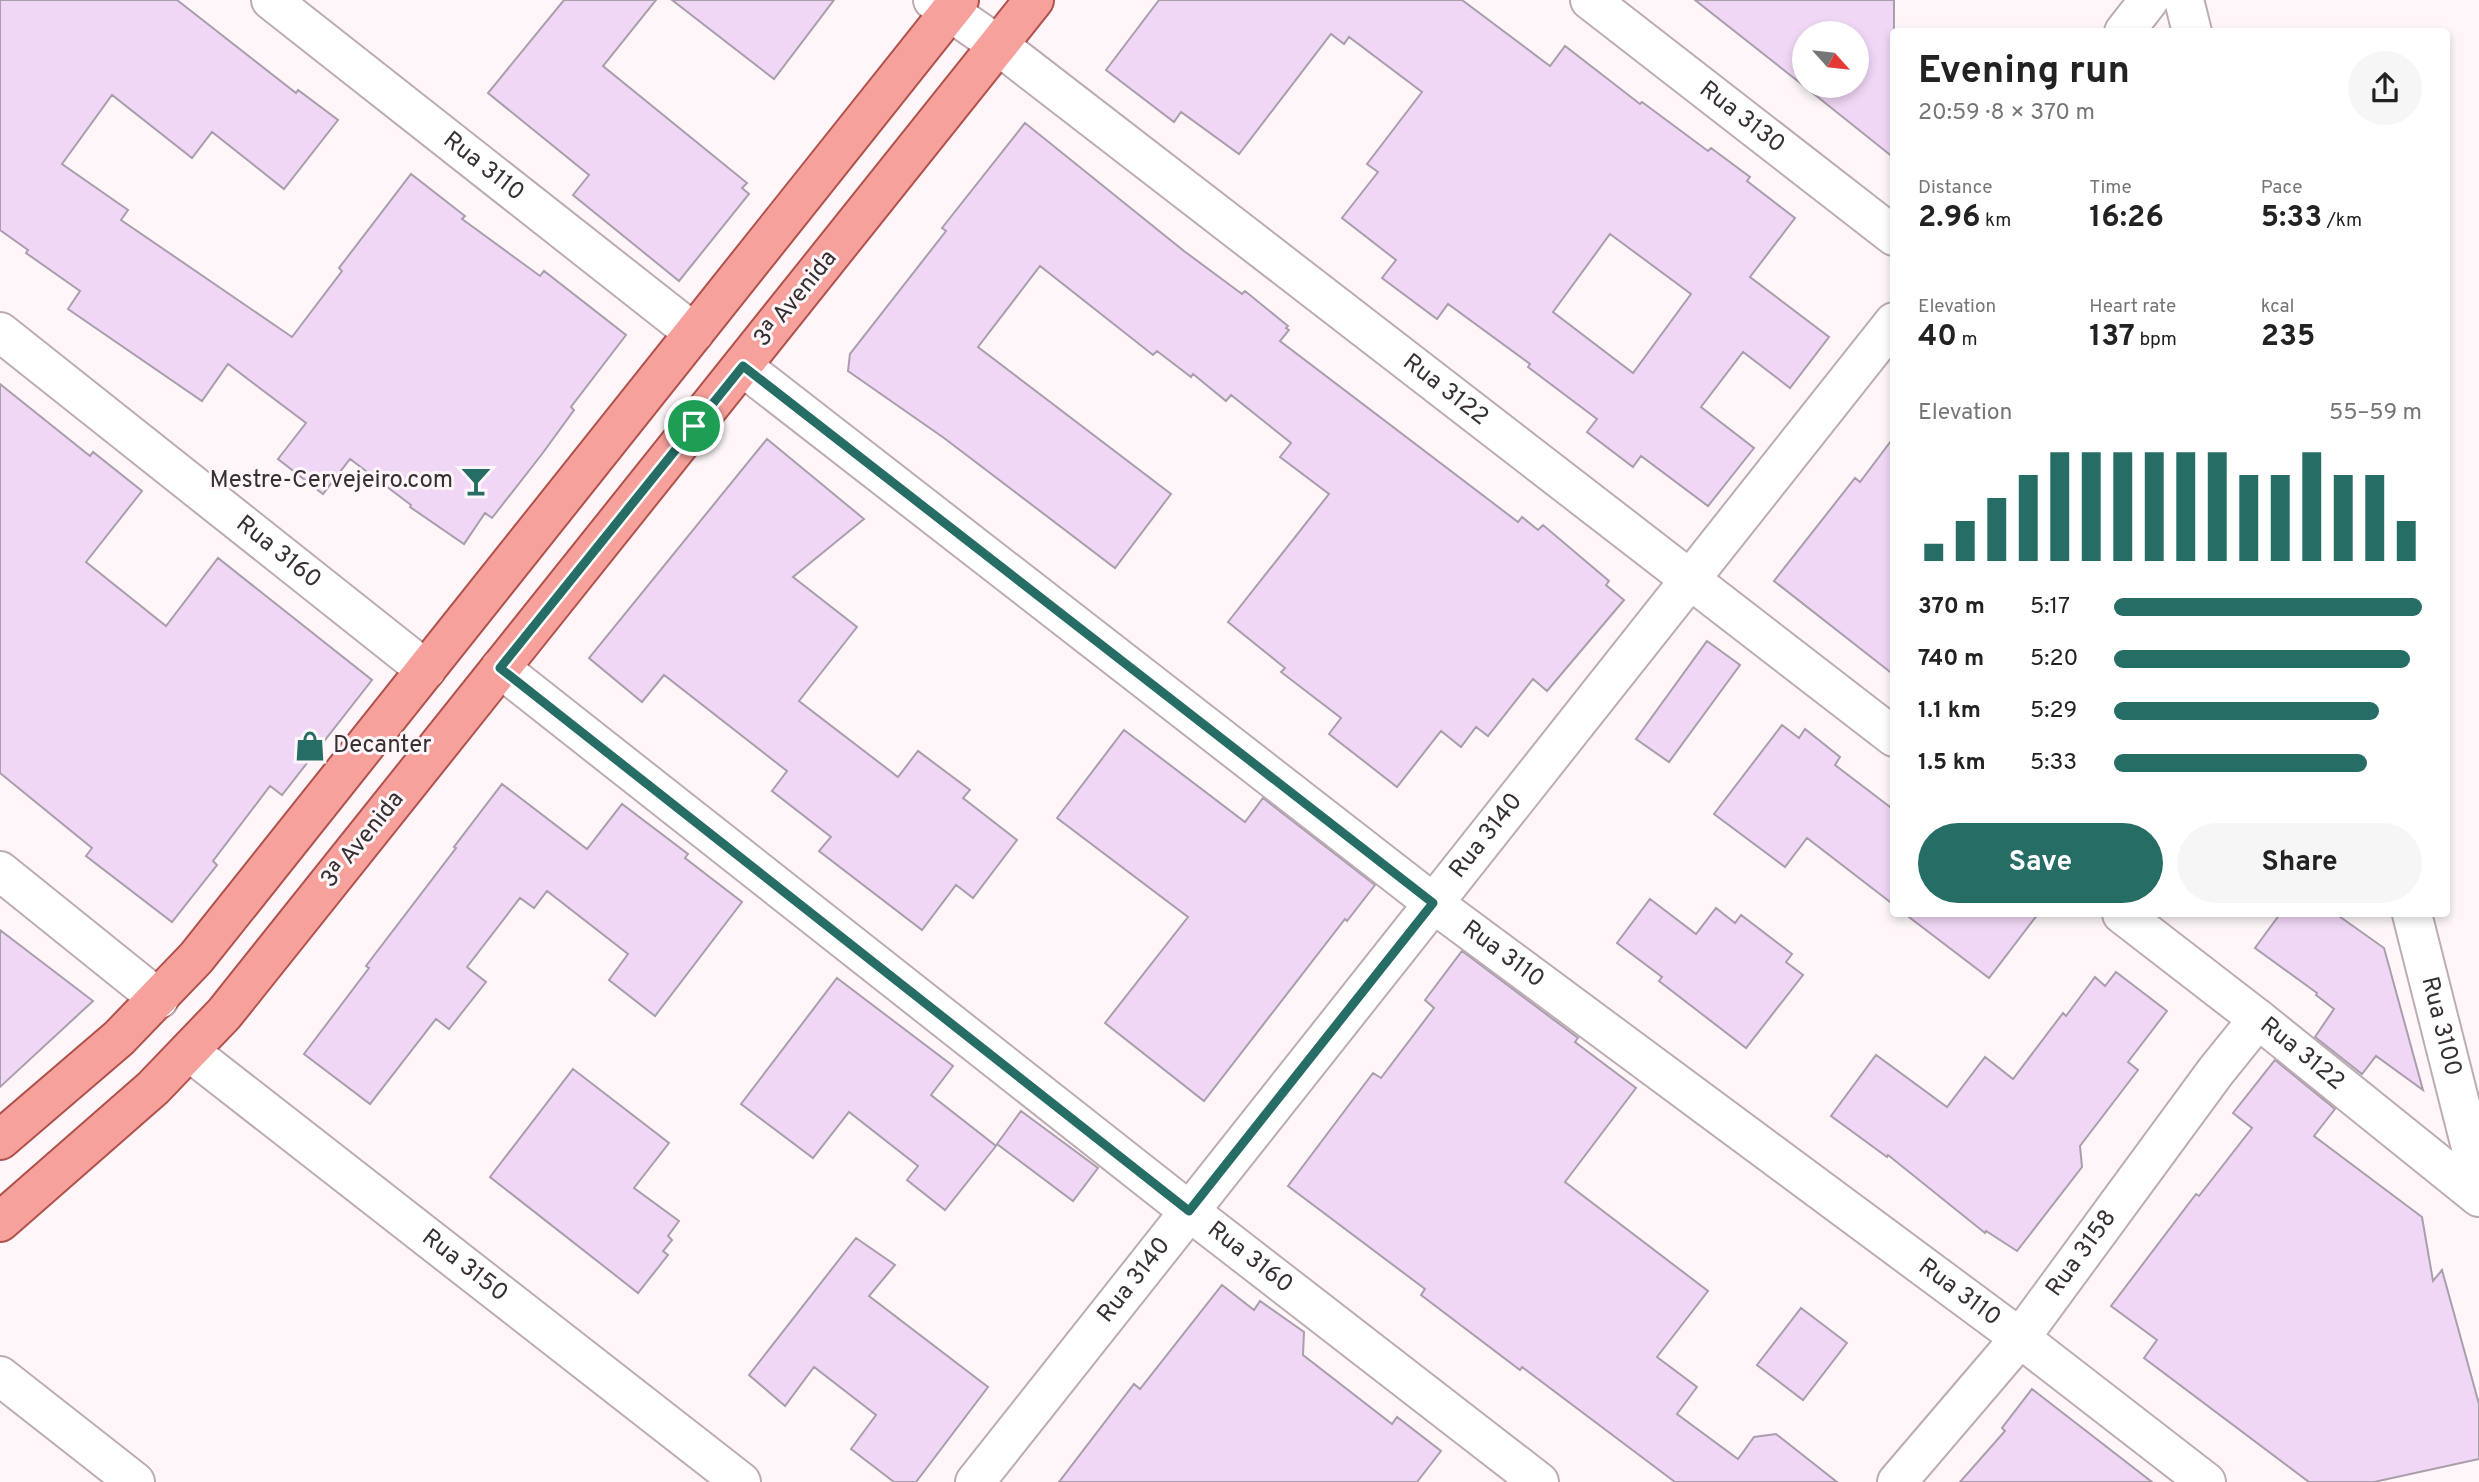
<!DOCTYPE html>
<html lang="en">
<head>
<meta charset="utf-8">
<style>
	:root { --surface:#fff; --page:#f6f6f6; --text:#222; --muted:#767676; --accent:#256d65 }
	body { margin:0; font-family:Overpass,sans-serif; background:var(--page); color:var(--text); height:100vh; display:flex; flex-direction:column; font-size:26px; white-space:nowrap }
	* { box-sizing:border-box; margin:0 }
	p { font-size:23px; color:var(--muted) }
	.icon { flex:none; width:38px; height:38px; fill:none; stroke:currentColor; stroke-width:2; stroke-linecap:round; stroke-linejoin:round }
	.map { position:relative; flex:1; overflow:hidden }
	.sheet { position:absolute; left:1890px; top:28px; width:560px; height:889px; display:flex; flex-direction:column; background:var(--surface); border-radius:7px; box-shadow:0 4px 10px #0003 }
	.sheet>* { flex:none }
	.needle { width:46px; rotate:117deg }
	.tools { position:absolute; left:1792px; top:21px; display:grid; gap:14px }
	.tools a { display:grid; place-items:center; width:77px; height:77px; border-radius:50%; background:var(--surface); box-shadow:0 4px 10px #0003; font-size:35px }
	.pin { position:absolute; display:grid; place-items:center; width:60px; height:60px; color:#fff; margin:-30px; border:4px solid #fff; border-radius:50%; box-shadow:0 2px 7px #0007 }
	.round { display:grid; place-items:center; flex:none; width:74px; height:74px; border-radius:37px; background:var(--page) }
	.headline { display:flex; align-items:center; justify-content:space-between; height:119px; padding:0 28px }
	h1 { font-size:38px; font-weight:700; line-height:52px }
	.figures { display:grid; grid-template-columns:repeat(3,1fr); gap:10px; height:119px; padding:7px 28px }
	.figures div { display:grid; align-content:center }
	.figures b { font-size:30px; font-weight:700 }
	.figures small { font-size:19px; font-weight:400 }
	.figures p { font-size:19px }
	.chart { height:196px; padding:14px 28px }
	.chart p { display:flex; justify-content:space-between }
	.chart svg { width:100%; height:126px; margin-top:7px; stroke:var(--accent); stroke-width:6 }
	.cta { display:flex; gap:14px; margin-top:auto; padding:14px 28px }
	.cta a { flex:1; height:80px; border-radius:42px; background:var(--accent); color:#fff; font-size:28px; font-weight:700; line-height:80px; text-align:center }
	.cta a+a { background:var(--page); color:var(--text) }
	ul { padding:0 28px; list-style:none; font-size:23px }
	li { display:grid; grid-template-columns:112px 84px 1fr; align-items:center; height:52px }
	li i { height:18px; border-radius:9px; background:var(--accent) }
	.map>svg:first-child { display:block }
	.building { fill:#f0d7f6; stroke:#a99eac; stroke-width:2; fill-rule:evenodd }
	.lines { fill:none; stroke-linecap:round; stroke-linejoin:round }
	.minor-casing { stroke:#beacb3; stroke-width:42 }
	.major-casing { stroke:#b1514c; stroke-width:42 }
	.minor { stroke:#fff; stroke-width:38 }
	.major { stroke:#f7a19c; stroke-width:38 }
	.route-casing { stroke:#fff; stroke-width:14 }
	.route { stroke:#256d65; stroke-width:9 }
	.labels { text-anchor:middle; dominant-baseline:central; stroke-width:6; stroke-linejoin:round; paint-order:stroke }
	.street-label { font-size:24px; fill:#373032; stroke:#fef6f9 }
	.poi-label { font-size:24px; fill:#373032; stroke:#fef6f9; text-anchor:end }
</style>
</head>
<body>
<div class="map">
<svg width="2479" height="1482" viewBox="0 0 2479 1482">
	<rect width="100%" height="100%" fill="#fef6f9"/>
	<!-- building -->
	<path class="building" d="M 0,0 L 177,0 L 296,93 L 298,90 L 338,120 L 284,189 L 212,132 L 192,158 L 112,95 L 62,164 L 128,210 L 121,220 L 292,337 L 342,271 L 339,268 L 411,174 L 465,216 L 462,219 L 540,276 L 544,271 L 626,335 L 571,407 L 574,410 L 542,454 L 492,518 L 485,513 L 464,544 L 410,507 L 411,505 L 350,459 L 323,494 L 278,459 L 306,423 L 228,364 L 202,401 L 68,309 L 80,291 L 26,253 L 28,250 L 0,230 Z
		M 564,0 L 656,0 L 603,66 L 747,183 L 742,188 L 749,194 L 679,281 L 573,195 L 589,175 L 488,93 Z
		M 672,0 L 834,0 L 774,79 Z
		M 1159,0 L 1462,0 L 1550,66 L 1565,46 L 1640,104 L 1642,102 L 1708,151 L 1711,148 L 1750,177 L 1747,181 L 1795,218 L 1750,277 L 1829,337 L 1790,388 L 1743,352 L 1701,407 L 1754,448 L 1708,506 L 1641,456 L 1633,467 L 1587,432 L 1597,419 L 1528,367 L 1530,364 L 1448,304 L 1437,319 L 1382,278 L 1396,260 L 1342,218 L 1378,172 L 1367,164 L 1422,92 L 1349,37 L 1344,44 L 1331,34 L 1239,154 L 1181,112 L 1174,122 L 1106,70 ZM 1610,234 L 1691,294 L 1633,373 L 1553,312 Z
		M 1695,0 L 1894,0 L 1894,158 L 1804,86 L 1857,86 L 1857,33 L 1804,33 L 1804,86 Z
		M 1025,123 L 1184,251 L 1242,294 L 1245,291 L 1288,326 L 1286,328 L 1289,330 L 1280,341 L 1518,522 L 1522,517 L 1538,530 L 1543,525 L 1609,581 L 1606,585 L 1624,600 L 1547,691 L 1533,679 L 1488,736 L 1476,727 L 1461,747 L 1441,731 L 1397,787 L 1329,734 L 1341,718 L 1281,672 L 1285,668 L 1228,622 L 1329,494 L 1280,457 L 1291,443 L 1231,395 L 1226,401 L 1193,374 L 1191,377 L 1157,351 L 1153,355 L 1040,266 L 978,347 L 1171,494 L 1115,568 L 944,438 L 848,371 L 850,354 L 946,231 L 942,228 Z
		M 0,384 L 90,456 L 93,452 L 142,491 L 86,562 L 166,626 L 218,558 L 372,680 L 282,795 L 270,786 L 213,861 L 217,865 L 172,922 L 86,856 L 92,848 L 0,773 Z
		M 1894,437 L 1894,675 L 1774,581 L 1855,478 L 1860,482 Z
		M 767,439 L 864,519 L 793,577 L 857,627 L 799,701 L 898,777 L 918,751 L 970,790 L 963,798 L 1017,840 L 973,898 L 956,885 L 922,930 L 819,851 L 831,837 L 772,791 L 787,771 L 664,675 L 642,702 L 589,658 Z
		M 1707,641 L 1740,665 L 1669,762 L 1636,739 Z
		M 1782,725 L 1799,738 L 1805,729 L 1840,757 L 1835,765 L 1894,810 L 1894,905 L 1807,838 L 1785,867 L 1714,814 Z
		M 1124,730 L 1245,822 L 1263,798 L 1375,885 L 1347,921 L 1345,919 L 1204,1101 L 1105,1023 L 1188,917 L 1057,818 Z
		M 502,784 L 587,849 L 622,804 L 688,854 L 685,858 L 742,902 L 655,1016 L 609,980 L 628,954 L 547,891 L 534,908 L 520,898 L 467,967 L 486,982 L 449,1029 L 436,1019 L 370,1104 L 304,1054 L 369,968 L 366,966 L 456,848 L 454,847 Z
		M 1650,899 L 1696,934 L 1716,908 L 1735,923 L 1741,915 L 1792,954 L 1786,962 L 1803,975 L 1746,1048 L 1659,981 L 1662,977 L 1617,943 Z
		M 1905,914 L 2038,914 L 1989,978 Z
		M 2280,914 L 2336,914 L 2384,948 L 2423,1090 L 2376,1056 L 2362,1074 L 2315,1037 L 2334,1009 L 2316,995 L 2317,993 L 2255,948 Z
		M 0,930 L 93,1001 L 0,1087 Z
		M 1462,951 L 1578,1038 L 1575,1042 L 1636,1088 L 1565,1182 L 1708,1291 L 1657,1357 L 1697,1387 L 1677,1414 L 1738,1459 L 1754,1437 L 1776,1434 L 1837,1482 L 1675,1482 L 1522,1367 L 1520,1370 L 1421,1295 L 1425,1289 L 1288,1186 L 1373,1073 L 1381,1078 L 1434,1008 L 1425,1000 Z
		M 2116,972 L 2167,1011 L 2128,1062 L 2138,1070 L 2080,1146 L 2082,1167 L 2017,1251 L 1986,1231 L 1985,1233 L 1888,1155 L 1887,1157 L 1831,1116 L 1876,1055 L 1947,1107 L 1985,1057 L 2013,1079 L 2063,1013 L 2066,1016 L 2095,977 L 2105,986 Z
		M 837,978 L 953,1066 L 931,1095 L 996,1146 L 945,1210 L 907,1180 L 918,1166 L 849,1112 L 813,1158 L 741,1104 Z
		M 2275,1060 L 2335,1109 L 2314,1136 L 2422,1217 L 2433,1281 L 2442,1270 L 2479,1404 L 2479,1459 L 2374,1482 L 2309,1482 L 2144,1358 L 2157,1340 L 2111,1306 L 2196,1194 L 2199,1196 L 2252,1128 L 2233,1113 Z
		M 573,1069 L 669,1143 L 634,1188 L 679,1221 L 668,1236 L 672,1240 L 663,1251 L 668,1255 L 638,1293 L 490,1177 Z
		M 1021,1111 L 1098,1168 L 1073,1201 L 997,1144 Z
		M 856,1238 L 895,1265 L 869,1296 L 988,1387 L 916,1482 L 894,1482 L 851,1449 L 876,1415 L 814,1367 L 785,1406 L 749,1375 Z
		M 1222,1285 L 1254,1310 L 1260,1301 L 1304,1332 L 1303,1355 L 1392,1424 L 1397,1417 L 1441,1451 L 1417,1482 L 1059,1482 L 1134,1384 L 1140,1389 Z
		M 1801,1308 L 1847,1343 L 1803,1400 L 1757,1365 Z
		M 2032,1389 L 2152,1482 L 1960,1482 L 2005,1431 L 2002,1428 Z"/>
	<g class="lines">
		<!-- minor casing -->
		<g class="minor-casing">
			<g id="minor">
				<path id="s1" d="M 271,0 L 694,333"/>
				<path id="s2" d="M 933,0 L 998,45 L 1894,737"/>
				<path id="s3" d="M 1590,0 L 1894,236"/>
				<path d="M 2184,0 L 2192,32"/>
				<path d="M 2124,32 L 2149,0"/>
				<path id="s4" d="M 0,332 L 426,670"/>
				<path id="s5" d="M 742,366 L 1433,903 L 2020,1338 L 2206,1482"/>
				<path id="s6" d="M 500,668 L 1189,1211 L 1539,1482"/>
				<path d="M 0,871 L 159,999"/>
				<path id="s7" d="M 2122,914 L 2258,1019 L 2479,1197"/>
				<path id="s8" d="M 2412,914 L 2479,1179"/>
				<path id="s9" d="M 190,1052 L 741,1482"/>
				<path d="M 0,1376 L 135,1482"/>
				<path id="s10" d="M 975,1482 L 1894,322"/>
				<path id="s11" d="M 1897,1482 L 2020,1338 L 2216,1071 L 2258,1019"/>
			</g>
		</g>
		<!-- major casing -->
		<g class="major-casing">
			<path id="major" d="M 0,1140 L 119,1038 L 196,958 L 959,0
				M 0,1222 L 153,1088 L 224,1014 L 1034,0"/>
		</g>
		<!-- minor -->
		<use href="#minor" class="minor"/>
		<!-- major -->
		<use href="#major" class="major"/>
	</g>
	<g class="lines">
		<!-- route casing -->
		<g class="route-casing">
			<path id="route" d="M 743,366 L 1433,903 L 1189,1211 L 500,668 Z"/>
		</g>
		<!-- route -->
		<use href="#route" class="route"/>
	</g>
	<!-- icons -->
	<defs>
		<g id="bar-bare" transform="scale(2.415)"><path d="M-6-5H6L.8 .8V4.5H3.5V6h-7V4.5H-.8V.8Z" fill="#256d65" stroke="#fef6f9" stroke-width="2.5" paint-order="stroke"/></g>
		<g id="shop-bare" transform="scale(2.415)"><path d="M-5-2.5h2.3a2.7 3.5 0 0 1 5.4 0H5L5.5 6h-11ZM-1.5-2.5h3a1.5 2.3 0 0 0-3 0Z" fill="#256d65" stroke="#fef6f9" stroke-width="2.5" paint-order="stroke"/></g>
	</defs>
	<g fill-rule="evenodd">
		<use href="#bar-bare" x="476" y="481"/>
		<use href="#shop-bare" x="310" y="746"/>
	</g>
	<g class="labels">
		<!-- street labels -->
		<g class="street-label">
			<text stroke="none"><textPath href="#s3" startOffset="192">Rua 3130</textPath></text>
			<text stroke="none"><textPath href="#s1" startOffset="270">Rua 3110</textPath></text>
			<text transform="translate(796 299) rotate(-51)">3ª Avenida</text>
			<text stroke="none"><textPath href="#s2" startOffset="644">Rua 3122</textPath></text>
			<text stroke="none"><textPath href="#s4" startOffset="355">Rua 3160</textPath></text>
			<text stroke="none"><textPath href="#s10" startOffset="824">Rua 3140</textPath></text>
			<text transform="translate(363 840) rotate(-51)">3ª Avenida</text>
			<text stroke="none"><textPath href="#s5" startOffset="962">Rua 3110</textPath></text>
			<text stroke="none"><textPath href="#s8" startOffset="116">Rua 3100</textPath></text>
			<text stroke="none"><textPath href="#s7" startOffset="228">Rua 3122</textPath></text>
			<text stroke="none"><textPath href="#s11" startOffset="294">Rua 3158</textPath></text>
			<text stroke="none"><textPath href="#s6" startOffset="954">Rua 3160</textPath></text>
			<text stroke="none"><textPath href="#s9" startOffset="348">Rua 3150</textPath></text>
			<text stroke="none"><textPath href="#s10" startOffset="257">Rua 3140</textPath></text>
			<text stroke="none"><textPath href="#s5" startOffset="1530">Rua 3110</textPath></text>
		</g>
		<!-- poi labels -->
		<g class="poi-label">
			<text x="453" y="481">Mestre-Cervejeiro.com</text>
			<text x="333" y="746" text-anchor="start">Decanter</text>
		</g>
	</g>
</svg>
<div class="tools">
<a><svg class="needle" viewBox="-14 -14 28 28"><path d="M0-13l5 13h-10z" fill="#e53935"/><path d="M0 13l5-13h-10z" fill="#767676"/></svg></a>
</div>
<div class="pin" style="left:694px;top:426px;background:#1e9e55"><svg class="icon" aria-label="arrive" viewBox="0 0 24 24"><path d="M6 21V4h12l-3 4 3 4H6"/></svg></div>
<section class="sheet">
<div class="headline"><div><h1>Evening run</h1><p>20:59 · 8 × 370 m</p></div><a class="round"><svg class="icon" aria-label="share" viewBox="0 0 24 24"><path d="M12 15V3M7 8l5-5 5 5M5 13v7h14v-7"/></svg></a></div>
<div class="figures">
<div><p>Distance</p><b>2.96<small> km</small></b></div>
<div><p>Time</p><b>16:26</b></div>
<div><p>Pace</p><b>5:33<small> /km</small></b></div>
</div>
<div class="figures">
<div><p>Elevation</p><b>40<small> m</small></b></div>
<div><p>Heart rate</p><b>137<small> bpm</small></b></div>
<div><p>kcal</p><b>235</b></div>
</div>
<div class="chart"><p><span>Elevation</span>55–59 m</p>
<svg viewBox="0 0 160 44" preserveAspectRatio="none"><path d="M5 44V38M15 44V30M25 44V22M35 44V14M45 44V6M55 44V6M65 44V6M75 44V6M85 44V6M95 44V6M105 44V14M115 44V14M125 44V6M135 44V14M145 44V14M155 44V30"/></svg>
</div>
<ul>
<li><b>370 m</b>5:17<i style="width:100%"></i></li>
<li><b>740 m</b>5:20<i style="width:96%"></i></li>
<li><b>1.1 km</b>5:29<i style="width:86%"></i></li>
<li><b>1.5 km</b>5:33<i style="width:82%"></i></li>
</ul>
<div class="cta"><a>Save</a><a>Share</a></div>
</section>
</div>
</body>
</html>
